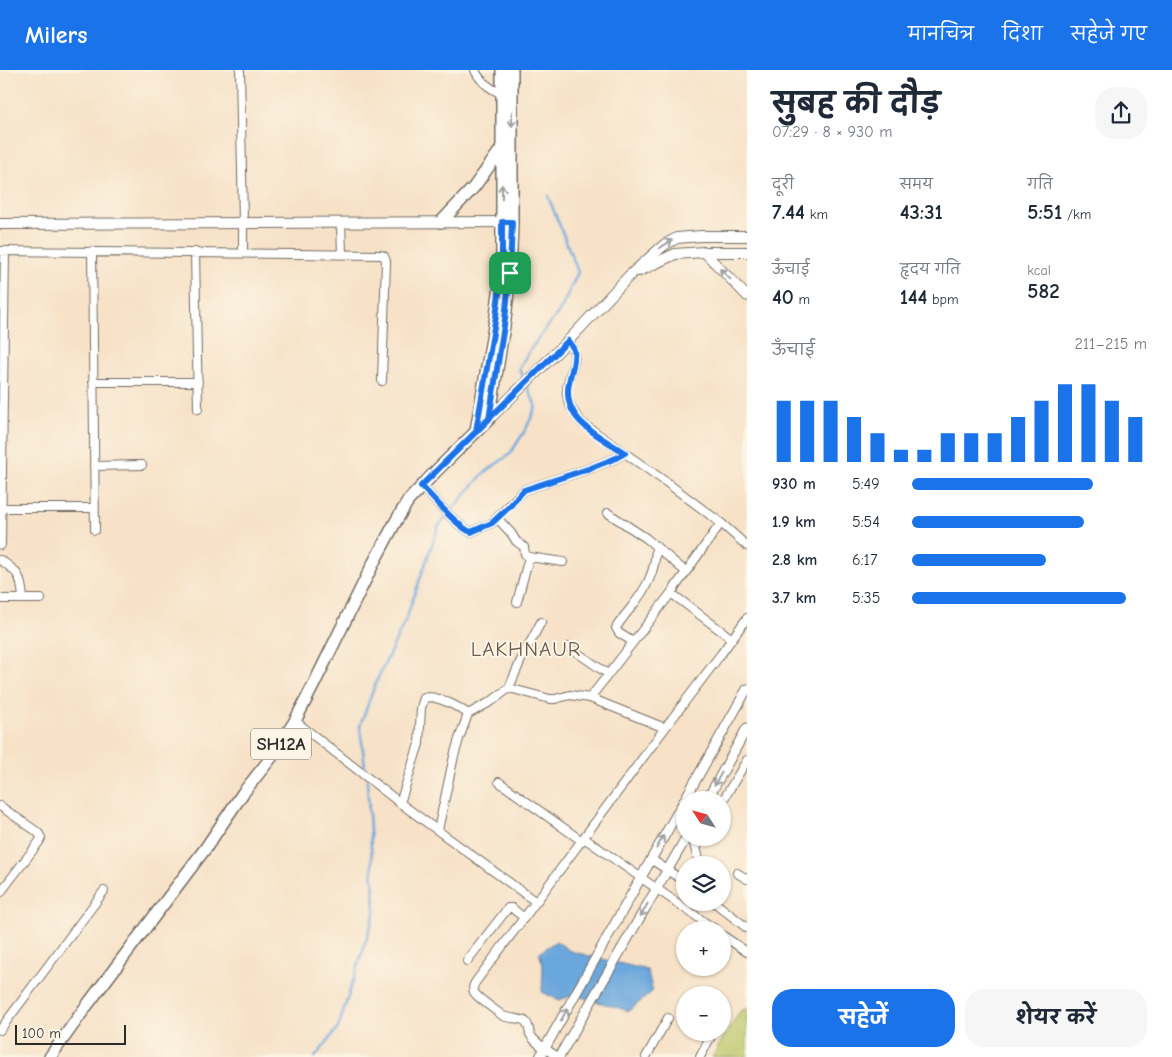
<!DOCTYPE html>
<html lang="hi">
<head>
<meta charset="utf-8">
<style>
	:root { --surface:#fff; --page:#f6f6f7; --text:#1f2937; --muted:#747a83; --accent:#1a73e8 }
	body { margin:0; font-family:"Comic Neue","Playpen Sans Deva",sans-serif; background:var(--page); color:var(--text); height:100vh; display:flex; flex-direction:column; font-size:19px; white-space:nowrap }
	* { box-sizing:border-box; margin:0 }
	p { font-size:16px; color:var(--muted) }
	.icon { flex:none; width:28px; height:28px; fill:none; stroke:currentColor; stroke-width:2; stroke-linecap:round; stroke-linejoin:round }
	.map { position:relative; flex:1; overflow:hidden }
	.details { display:flex; flex-direction:column; background:var(--surface); width:425px }
	.details>* { flex:none }
	.needle { width:32px; rotate:306deg }
	.fabs { position:absolute; left:676px; top:721px; display:grid; gap:10px }
	.fabs a { display:grid; place-items:center; width:55px; height:55px; border-radius:50%; background:var(--surface); box-shadow:0 1px 4px #0004; font-size:25px }
	.scale { position:absolute; left:15px; bottom:12px; width:111px; box-sizing:border-box; padding-left:5px; border:2px solid #2b2b2b; border-top:0; font-size:14px; line-height:18px; white-space:nowrap; color:#2b2b2b; -webkit-text-stroke:4px #fcf5e5; paint-order:stroke }
	.pin { position:absolute; display:grid; place-items:center; width:42px; height:42px; color:#fff; margin:-21px; border-radius:10px; box-shadow:0 2px 8px #0006 }
	.round { display:grid; place-items:center; flex:none; width:52px; height:52px; border-radius:20px; background:var(--page) }
	.head { display:flex; align-items:center; justify-content:space-between; height:85px; padding:0 25px }
	h1 { font-size:28px; font-weight:700; line-height:38px }
	.figures { display:grid; grid-template-columns:repeat(3,1fr); gap:8px; height:85px; padding:5px 25px }
	.figures div { display:grid; align-content:center }
	.figures b { font-size:21px; font-weight:700 }
	.figures small { font-size:14px; font-weight:400 }
	.figures p { font-size:14px }
	.chart { height:140px; padding:10px 25px }
	.chart p { display:flex; justify-content:space-between }
	.chart svg { width:100%; height:90px; margin-top:5px; stroke:var(--accent); stroke-width:6 }
	.primary-button { display:flex; gap:10px; margin-top:auto; padding:10px 25px }
	.primary-button a { flex:1; height:58px; border-radius:20px; background:var(--accent); color:#fff; font-size:20px; font-weight:700; line-height:58px; text-align:center }
	.primary-button a+a { background:var(--page); color:var(--text) }
	ul { padding:0 25px; list-style:none; font-size:16px }
	li { display:grid; grid-template-columns:80px 60px 1fr; align-items:center; height:38px }
	li i { height:12px; border-radius:6px; background:var(--accent) }
	header { display:flex; align-items:center; gap:30px; box-sizing:border-box; height:70px; padding:0 25px; background:var(--accent); color:#fff }
	header strong { font-size:24px }
	nav { display:flex; gap:28px; margin-inline-start:auto; font-size:18px }
	main { display:flex; flex:1; min-height:0 }
	.map>svg:first-child { display:block }
	.green { fill:#bbc769; stroke:#73794a }
	.water { fill:#6ba7dc; stroke:#4b6984 }
	.lines { fill:none; stroke-linecap:round; stroke-linejoin:round }
	.stream { stroke:#6ba7dc; stroke-width:2.5 }
	.minor-casing { stroke:#726b62; stroke-width:10 }
	.tertiary-casing { stroke:#726b62; stroke-width:11 }
	.secondary-casing { stroke:#726b62; stroke-width:12 }
	.primary-casing { stroke:#726b62; stroke-width:14 }
	.minor { stroke:#fff; stroke-width:8 }
	.tertiary { stroke:#fff; stroke-width:9 }
	.secondary { stroke:#fff; stroke-width:10 }
	.primary { stroke:#fff; stroke-width:11 }
	.oneway { stroke:#a0a0a0 }
	.route-casing { stroke:#fff; stroke-width:10 }
	.route { stroke:#1a73e8; stroke-width:6 }
	.labels { text-anchor:middle; dominant-baseline:central; stroke-width:4; stroke-linejoin:round; paint-order:stroke }
	.shield { fill:#fcf5e5; stroke:#6a6863; stroke-width:1 }
	.shield-label { font-size:18px; font-weight:bold; fill:#2b2b2b }
	.quarter-label { font-size:21px; letter-spacing:1px; fill:#6d5c53; stroke:#fcf5e5 }
</style>
</head>
<body>
<header>
<strong>Milers</strong>
<nav><a>मानचित्र</a><a>दिशा</a><a>सहेजे गए</a></nav>
</header>
<main>
<div class="map">
<svg width="747" height="987" viewBox="0 0 747 987">
	<rect width="100%" height="100%" fill="#fcf5e5"/>
	<filter id="ink" filterUnits="userSpaceOnUse"><feTurbulence type="fractalNoise" baseFrequency=".02" numOctaves="2"/><feDisplacementMap in="SourceGraphic" scale="10" xChannelSelector="R" yChannelSelector="G"/><feConvolveMatrix kernelMatrix="1 2 1 2 8 2 1 2 1" color-interpolation-filters="sRGB"/></filter>
	<filter id="wash" filterUnits="userSpaceOnUse"><feTurbulence type="fractalNoise" baseFrequency=".0096" numOctaves="4" result="noise"/><feDisplacementMap in="SourceGraphic" scale="20" xChannelSelector="R" yChannelSelector="G"/><feGaussianBlur stdDeviation="1.12" result="paint"/><feColorMatrix in="noise" values="0 0 0 0 0 0 0 0 0 0 0 0 0 0 0 0 0 1.4 0 .05"/><feComposite in="paint" operator="in"/></filter>
	<g filter="url(#wash)">
		<rect width="100%" height="100%" fill="#f7e2c8"/>
		<!-- green -->
		<path class="green" d="M 747,938 L 747,987 L 712,987 L 741,940 L 745,940 Z"/>
		<!-- water -->
		<path class="water" d="M 556,871 L 570,881 L 647,900 L 653,921 L 629,941 L 574,925 L 559,930 L 542,922 L 543,895 L 539,883 Z"/>
		<g class="lines">
			<!-- stream -->
			<path class="stream" d="M 524,310 L 519,299 L 529,281 L 561,239 L 578,202 L 548,126
				M 366,705 L 360,656 L 376,612 L 406,549 L 439,455 L 483,404 L 510,384 L 526,359 L 536,337 L 527,315
				M 315,987 L 338,958 L 375,842 L 367,710"/>
		</g>
	</g>
	<g filter="url(#ink)">
		<g class="lines">
			<!-- minor casing -->
			<g class="minor-casing">
				<path id="minor" d="M 240,0 L 243,153 L 243,183
					M 475,0 C 480,12 491,19 502,24
					M 341,153 L 342,184
					M 0,181 L 381,185 L 384,186 L 386,191 L 382,311
					M 92,181 L 95,460
					M 195,182 L 198,339
					M 568,271 C 584,291 565,303 567,325 C 568,336 575,345 582,353 L 666,412 L 721,453 L 747,476
					M 93,312 L 198,312
					M 94,396 L 142,395
					M 421,416 C 433,427 458,458 471,462 L 492,453 L 524,420 L 591,398 L 616,388 L 625,383
					M 2,438 L 94,438
					M 608,443 L 646,468 L 686,502
					M 497,448 L 511,463 L 516,471 L 524,477 L 525,484 L 529,487 L 563,492
					M 1,475 L 5,181
					M 0,490 C 19,502 21,506 23,528
					M 671,523 L 732,569
					M 0,529 L 41,529
					M 517,532 L 529,487
					M 633,572 L 619,563 L 616,558 C 620,551 625,545 630,539 C 646,519 656,502 656,476
					M 569,577 L 608,604
					M 509,618 L 550,629 L 555,629 L 570,625 L 590,628 L 665,658
					M 590,628 L 671,523 L 721,453
					M 295,651 L 400,733 L 536,832 L 665,658 L 721,584 L 747,548
					M 499,712 L 582,771
					M 722,732 L 747,690
					M 400,733 L 419,674 L 421,638 L 424,628 C 435,624 459,637 468,644
					M 0,736 L 36,761 L 39,764 L 41,768 L 39,772 L 0,823
					M 438,760 L 454,686 L 459,669 L 468,644 L 492,631 L 509,618 L 521,590 L 541,552
					M 584,768 L 716,860
					M 696,778 L 702,768
					M 651,789 L 685,812
					M 737,803 L 747,809
					M 536,832 L 477,910 C 474,914 472,917 474,922 C 477,928 497,941 503,946 C 510,949 523,948 526,952 C 529,956 529,960 530,964 C 535,974 549,981 558,987
					M 714,832 L 747,858
					M 722,865 L 747,882
					M 467,891 L 508,838 L 512,838 L 524,848
					M 0,960 L 104,821
					M 646,987 L 668,948
					M 700,987 L 710,968"/>
			</g>
			<!-- tertiary casing -->
			<g class="tertiary-casing">
				<path id="tertiary" d="M 704,182 L 747,226
					M 707,730 L 747,658
					M 693,768 L 700,795
					M 540,987 L 747,619
					M 559,987 L 686,768"/>
			</g>
			<!-- secondary casing -->
			<g class="secondary-casing">
				<path id="secondary" d="M 0,154 L 508,152
					M 639,201 L 675,184 L 704,182 L 747,182
					M 489,349 L 568,271 L 629,206 L 664,175 L 677,168 L 701,166 L 747,166"/>
			</g>
			<!-- primary casing -->
			<g class="primary-casing">
				<path id="primary" d="M 441,152 L 474,117 L 502,78
					M 476,361 L 496,246 L 502,201 L 502,0
					M 50,987 L 85,938 L 205,779 L 243,723 L 274,684 L 295,651 L 314,614 L 374,492 L 396,451 L 408,431 L 437,400 L 489,349 L 505,249 L 510,203 L 512,152 L 512,0"/>
			</g>
			<!-- minor -->
			<use href="#minor" class="minor"/>
			<!-- tertiary -->
			<use href="#tertiary" class="tertiary"/>
			<!-- secondary -->
			<use href="#secondary" class="secondary"/>
			<!-- primary -->
			<use href="#primary" class="primary"/>
		</g>
		<!-- one-way arrows -->
		<defs><path id="oneway-shaft" d="M-6 0H5M1.5-3L5.5 0L1.5 3" fill="none" stroke-width="1.6" stroke-linecap="round" stroke-linejoin="round" transform="scale(1.25)"/></defs>
		<g class="oneway">
			<use href="#oneway-shaft" transform="translate(512 49) rotate(90)"/>
			<use href="#oneway-shaft" transform="translate(502 122) rotate(-90)"/>
			<use href="#oneway-shaft" transform="translate(666 174) rotate(-33)"/>
			<use href="#oneway-shaft" transform="translate(725 204) rotate(-135)"/>
			<use href="#oneway-shaft" transform="translate(718 709) rotate(119)"/>
			<use href="#oneway-shaft" transform="translate(660 772) rotate(-61)"/>
			<use href="#oneway-shaft" transform="translate(644 840) rotate(120)"/>
			<use href="#oneway-shaft" transform="translate(564 945) rotate(-61)"/>
		</g>
	</g>
	<g class="lines" filter="url(#ink)">
		<!-- route casing -->
		<g class="route-casing">
			<path id="route" d="M 510,203 L 505,249 L 489,349 L 421,416 C 433,427 458,458 471,462 L 492,453 L 509,437 L 524,420 L 591,398 L 616,388 L 625,383 C 610,373 585,360 575,345 C 564,328 568,314 573,296 C 574,291 575,286 574,280 C 573,277 570,274 568,271 C 537,301 507,332 476,361 L 496,246 L 502,201 L 502,152 L 512,152 L 510,203"/>
		</g>
		<!-- route -->
		<use href="#route" class="route"/>
	</g>
	<g class="labels">
		<!-- shield labels -->
		<rect class="shield" x="251" y="658.5" width="60" height="31" rx="4"/>
		<g class="shield-label">
			<text x="281" y="674">SH12A</text>
		</g>
		<!-- quarter labels -->
		<g class="quarter-label">
			<text x="526" y="579">LAKHNAUR</text>
		</g>
	</g>
</svg>
<div class="fabs">
<a><svg class="needle" viewBox="-14 -14 28 28"><path d="M0-13l5 13h-10z" fill="#e53935"/><path d="M0 13l5-13h-10z" fill="#747a83"/></svg></a>
<a><svg class="icon" aria-label="layers" viewBox="0 0 24 24"><path d="M12 4l9 5-9 5-9-5zM3 14l9 5 9-5"/></svg></a>
<a>+</a>
<a>−</a>
</div>
<div class="scale">100 m</div>
<div class="pin" style="left:510px;top:203px;background:#1e9e55"><svg class="icon" aria-label="arrive" viewBox="0 0 24 24"><path d="M6 21V4h12l-3 4 3 4H6"/></svg></div>
</div>
<section class="details">
<div class="head"><div><h1>सुबह की दौड़</h1><p>07:29 · 8 × 930 m</p></div><a class="round"><svg class="icon" aria-label="share" viewBox="0 0 24 24"><path d="M12 15V3M7 8l5-5 5 5M5 13v7h14v-7"/></svg></a></div>
<div class="figures">
<div><p>दूरी</p><b>7.44<small> km</small></b></div>
<div><p>समय</p><b>43:31</b></div>
<div><p>गति</p><b>5:51<small> /km</small></b></div>
</div>
<div class="figures">
<div><p>ऊँचाई</p><b>40<small> m</small></b></div>
<div><p>हृदय गति</p><b>144<small> bpm</small></b></div>
<div><p>kcal</p><b>582</b></div>
</div>
<div class="chart"><p><span>ऊँचाई</span>211–215 m</p>
<svg viewBox="0 0 160 44" preserveAspectRatio="none"><path d="M5 44V14M15 44V14M25 44V14M35 44V22M45 44V30M55 44V38M65 44V38M75 44V30M85 44V30M95 44V30M105 44V22M115 44V14M125 44V6M135 44V6M145 44V14M155 44V22"/></svg>
</div>
<ul>
<li><b>930 m</b>5:49<i style="width:77%"></i></li>
<li><b>1.9 km</b>5:54<i style="width:73%"></i></li>
<li><b>2.8 km</b>6:17<i style="width:57%"></i></li>
<li><b>3.7 km</b>5:35<i style="width:91%"></i></li>
</ul>
<div class="primary-button"><a>सहेजें</a><a>शेयर करें</a></div>
</section>
</main>
</body>
</html>
